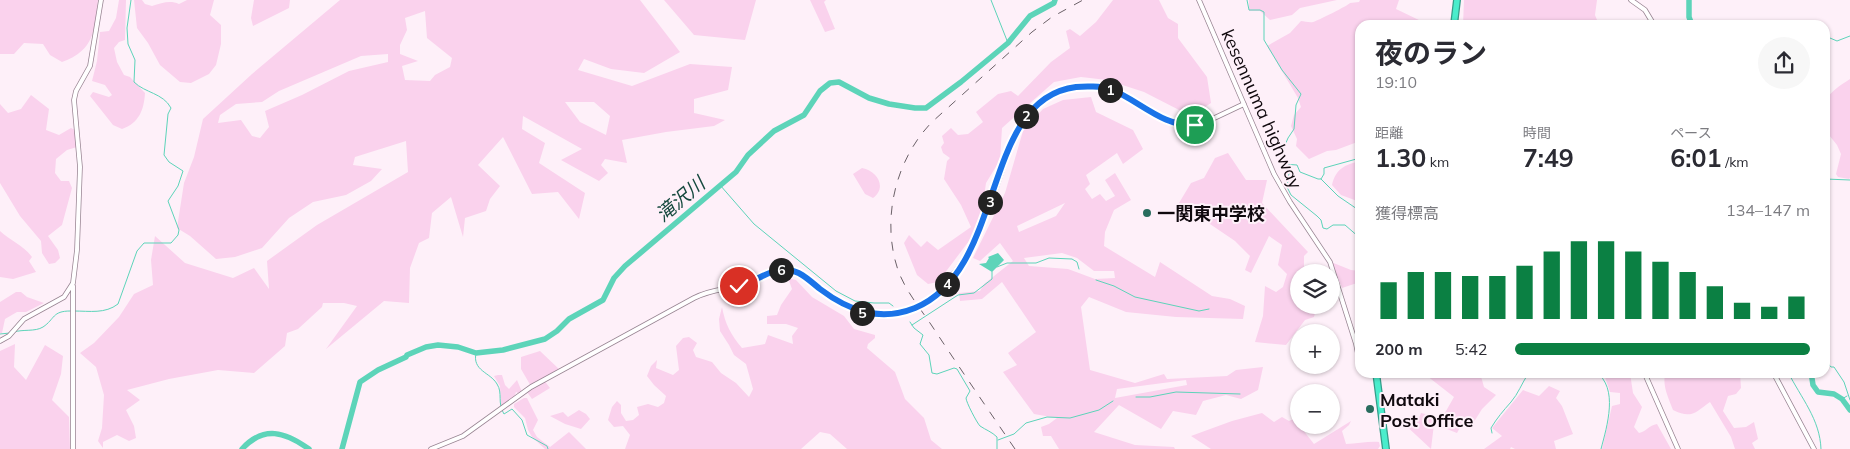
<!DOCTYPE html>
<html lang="ja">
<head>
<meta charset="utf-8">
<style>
	:root { --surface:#fff; --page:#f7f7f7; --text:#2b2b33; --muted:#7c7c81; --accent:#0b8043 }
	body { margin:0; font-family:Mulish,"Noto Sans JP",sans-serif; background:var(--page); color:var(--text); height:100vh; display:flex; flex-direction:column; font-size:19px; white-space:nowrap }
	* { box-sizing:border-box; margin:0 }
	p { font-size:16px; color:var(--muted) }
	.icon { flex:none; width:28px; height:28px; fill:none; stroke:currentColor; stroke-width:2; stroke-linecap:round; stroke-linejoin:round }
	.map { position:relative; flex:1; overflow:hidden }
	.panel { position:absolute; left:1355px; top:20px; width:475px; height:358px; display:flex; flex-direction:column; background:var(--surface); border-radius:15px; box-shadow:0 1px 4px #0004 }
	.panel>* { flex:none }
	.fabs { position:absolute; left:1290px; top:264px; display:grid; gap:10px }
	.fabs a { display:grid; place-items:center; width:50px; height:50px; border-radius:50%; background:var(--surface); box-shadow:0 1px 4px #0004; font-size:25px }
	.pin { position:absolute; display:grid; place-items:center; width:42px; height:42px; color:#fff; margin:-21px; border:2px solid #fff; border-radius:50%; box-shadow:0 1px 5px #0007 }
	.km { position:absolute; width:25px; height:25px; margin:-12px; border-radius:50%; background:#222; color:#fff; font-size:14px; line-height:25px; text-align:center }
	.round { display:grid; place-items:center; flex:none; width:52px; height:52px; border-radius:26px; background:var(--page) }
	.overview { display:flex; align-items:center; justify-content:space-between; height:85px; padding:0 20px }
	h1 { font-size:28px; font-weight:700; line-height:38px }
	.figures { display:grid; grid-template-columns:repeat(3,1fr); gap:8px; height:85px; padding:5px 20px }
	.figures div { display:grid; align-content:center }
	.figures b { font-size:25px; font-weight:700 }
	.figures small { font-size:14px; font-weight:400 }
	.figures p { font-size:14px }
	.chart { height:140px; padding:10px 20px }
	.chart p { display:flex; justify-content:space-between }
	.chart svg { width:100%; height:90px; margin-top:5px; stroke:var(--accent); stroke-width:6 }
	ul { padding:0 20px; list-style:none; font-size:16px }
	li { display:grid; grid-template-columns:80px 60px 1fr; align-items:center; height:38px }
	li i { height:12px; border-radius:6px; background:var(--accent) }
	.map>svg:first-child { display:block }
	.green { fill:#fad2ed; fill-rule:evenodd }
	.water { fill:#5dd4b9 }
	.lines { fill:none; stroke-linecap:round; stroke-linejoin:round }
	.stream { stroke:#5dd4b9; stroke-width:1 }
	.river { stroke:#5dd4b9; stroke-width:5.5 }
	.minor-casing { stroke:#988492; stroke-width:5.5 }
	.highway-casing { stroke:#369d8a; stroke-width:8 }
	.minor { stroke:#fff; stroke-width:4 }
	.highway { stroke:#4aedcc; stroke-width:5.5 }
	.rail { stroke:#6b6168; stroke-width:1; stroke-dasharray:9 9; stroke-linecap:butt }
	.minor-bridge-casing { stroke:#988492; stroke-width:5.5; stroke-linecap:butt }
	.minor-bridge { stroke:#fff; stroke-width:4 }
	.route-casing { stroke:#fff; stroke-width:10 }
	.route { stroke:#1a73e8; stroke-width:6 }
	.poi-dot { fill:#296c5e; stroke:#fef0f9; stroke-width:2 }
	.labels { text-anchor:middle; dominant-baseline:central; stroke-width:4; stroke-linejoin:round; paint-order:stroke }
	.street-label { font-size:18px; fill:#10090e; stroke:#fef0f9 }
	.poi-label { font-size:18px; font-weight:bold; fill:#10090e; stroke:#fef0f9; text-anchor:start }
	.water-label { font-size:19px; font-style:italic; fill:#14483d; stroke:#fef0f9 }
</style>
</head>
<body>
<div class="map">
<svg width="1850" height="449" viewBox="0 0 1850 449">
	<rect width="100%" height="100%" fill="#fef0f9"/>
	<!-- green -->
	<path class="green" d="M 0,0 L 98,0 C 94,31 95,50 62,62 L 50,55 L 43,44 L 24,43 L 14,54 L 0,54 Z
		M 119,0 L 126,0 L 125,40 L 119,42 L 114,48 L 117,62 L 124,75 L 130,77 L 145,93 C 144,110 139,123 122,129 L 113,125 L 90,96 L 93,92 L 109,97 L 112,95 L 105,85 L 92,81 L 97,61 L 100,32 L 109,31 L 116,18 Z
		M 134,0 L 142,0 L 145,4 L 152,6 C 162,3 170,0 179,4 L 187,0 L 214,0 L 210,15 L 221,25 L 221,44 L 216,65 L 209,74 L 191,83 L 180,82 L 160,65 L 148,43 L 137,28 Z
		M 254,0 L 290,0 L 289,8 L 253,26 L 251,18 Z
		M 340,0 L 640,0 L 680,52 L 644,73 L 611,69 L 584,59 L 578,70 L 632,86 L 690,64 L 732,67 L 728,90 L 694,99 L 694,113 L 725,120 L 714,126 L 666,132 L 622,140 L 627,163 L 605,159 L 601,165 L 608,173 L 599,181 L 561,160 L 582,149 L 523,116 L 522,129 L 545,143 L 539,163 L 585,193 L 579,219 L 558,192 L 532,194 L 503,137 L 478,165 L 500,186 L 490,199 L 486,211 L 465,218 L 463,237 L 451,197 L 432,213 L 429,238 L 419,243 L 410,268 L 409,303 L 384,301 L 326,349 L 357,306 L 344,303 L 323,303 L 322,307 L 298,329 L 287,333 L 285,346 L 254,373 L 218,370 L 169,379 L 127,390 L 140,400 L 126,410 L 134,426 L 136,438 L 129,441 L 117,435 L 103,442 L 103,448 L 98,441 L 102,428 L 104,395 L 96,367 L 80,353 L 94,343 L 119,317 L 134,294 L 153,285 L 151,260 L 155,236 L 185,263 L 233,278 L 254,268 L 269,289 L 267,261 L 317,225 L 408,172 L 406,141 L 355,157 L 353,165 L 382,169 L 371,181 L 346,195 L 313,202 L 289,218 L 262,248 L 235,257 L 216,259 L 190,236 L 177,228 L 184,183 L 194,157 L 203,119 L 252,74 ZM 425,11 L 427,38 L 452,58 L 450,67 L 435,75 L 430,81 L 405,80 L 402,66 L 418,61 L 400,54 L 400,45 L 407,30 L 405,18 ZM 388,54 L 388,62 L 349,71 L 302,95 L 265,111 L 269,127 L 260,138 L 252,136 L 241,120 L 218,123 L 220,115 L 236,104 L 262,102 L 279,91 L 361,56 ZM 565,102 L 594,102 L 610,116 L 606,135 L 580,122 Z
		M 664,0 L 756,0 L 745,40 L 694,35 Z
		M 810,0 L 826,0 L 824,2 L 835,29 L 825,32 Z
		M 1113,0 L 1159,0 L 1168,18 L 1178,24 L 1178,38 L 1207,77 L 1211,103 L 1199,111 L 1183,112 L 1144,92 L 1107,80 L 1081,77 L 1054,82 L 1002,128 L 1000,160 L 986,183 L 981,218 L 972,237 L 938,282 L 928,284 L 917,275 L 904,243 L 909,235 L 921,247 L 927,241 L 938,250 L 971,227 L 961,205 L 944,179 L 947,161 L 950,158 L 943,153 L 941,147 L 944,143 L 942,136 L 951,128 L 958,135 L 968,134 L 983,122 L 976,112 L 998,94 L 1011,91 L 1018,96 L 1051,62 L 1070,48 L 1066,31 L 1070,29 L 1080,36 L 1096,22 Z
		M 1249,0 L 1337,0 L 1300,8 L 1292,15 L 1270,20 L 1260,11 L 1249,11 Z
		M 1360,0 L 1399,0 L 1396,9 L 1421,21 L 1423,25 L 1360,25 L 1360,141 L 1336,150 L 1327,151 L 1309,159 L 1296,146 L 1297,139 L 1291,126 L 1294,115 L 1301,107 L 1298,98 L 1267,46 L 1290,33 L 1301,21 C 1304,21 1310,23 1313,22 C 1317,21 1349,5 1350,3 L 1359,2 Z
		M 1464,0 L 1597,0 L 1595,15 L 1599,25 L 1463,25 Z
		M 1850,79 L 1850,178 L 1849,179 L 1838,177 L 1836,174 L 1841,154 L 1837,145 L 1825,130 C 1825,99 1822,97 1850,79 Z
		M 31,95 L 49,109 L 46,130 L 59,135 L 71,128 L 77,131 L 77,147 L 67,150 L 56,159 L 55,173 L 61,181 L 69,181 L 72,188 L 62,225 L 48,236 L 58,250 L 60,258 L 55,263 L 49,264 L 42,253 L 41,241 L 20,216 L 0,183 L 0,104 L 8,113 L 21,109 Z
		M 1091,97 L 1096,112 L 1133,130 L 1143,149 L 1123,164 L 1117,153 L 1086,175 L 1090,184 L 1085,189 L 1092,199 L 1100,194 L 1106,201 L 1115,196 L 1105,180 L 1115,173 L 1131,200 L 1114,210 L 1105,232 L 1104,246 L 1155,277 L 1160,262 L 1212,296 L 1230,299 L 1245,306 L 1243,319 L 1176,317 L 1126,312 L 1089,297 L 1081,307 L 1090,370 L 1135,383 L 1164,374 L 1167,379 L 1227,376 L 1236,370 L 1263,367 L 1258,390 L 1241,399 L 1226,395 L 1203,401 L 1196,415 L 1173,411 L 1161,429 L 1119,405 L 1094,432 L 1135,445 L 1174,447 L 1175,449 L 1059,449 L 1051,436 L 1043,436 L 1041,427 L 1049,424 L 1057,418 L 1034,414 L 1003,372 L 1017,365 L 1008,353 L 1036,332 L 1002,282 L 982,299 L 960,301 L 959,293 L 980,291 L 984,284 L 1013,261 L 1000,243 L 980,261 L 973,258 L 1005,193 L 1023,131 L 1043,109 L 1063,100 ZM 1065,203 L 1056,216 L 1019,232 L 1017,226 ZM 1062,253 L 1077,258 L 1094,271 L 1114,271 L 1115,278 L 1095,279 L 1068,269 L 1029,266 L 1024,258 ZM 1186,380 L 1187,385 L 1115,398 L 1117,389 Z
		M 1228,153 L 1246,180 L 1267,180 L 1262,203 L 1308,252 L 1304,256 L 1304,272 L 1299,272 L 1299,305 L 1317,305 L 1314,317 L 1305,320 L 1286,345 L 1255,342 L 1263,316 L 1265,286 L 1276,292 L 1283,287 L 1287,274 L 1278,265 L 1282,245 L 1269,236 L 1251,273 L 1245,270 L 1250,256 L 1235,241 L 1179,203 L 1191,183 L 1204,178 L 1215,158 Z
		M 1360,161 L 1360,202 L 1341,195 L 1332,185 C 1336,168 1345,165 1360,161 Z
		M 862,168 C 878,171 887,188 873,198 L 865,194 L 853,174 Z
		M 0,231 C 11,241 23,245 32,257 L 29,261 L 36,272 L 13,279 L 0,277 Z
		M 1331,262 L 1351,270 L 1360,271 L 1360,282 L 1342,288 Z
		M 788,278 L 796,280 L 812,297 L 844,316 L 854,329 L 875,335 L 875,338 L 868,344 L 867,348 L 895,372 L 905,399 L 924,418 L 931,440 L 942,449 L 847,449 L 830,434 L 820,432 L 801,449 L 625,449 L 630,435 L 623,426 L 614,427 L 608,420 L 612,407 L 617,401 L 621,405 L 621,413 L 626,421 L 633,420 L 639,415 L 637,407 L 648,404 L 658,407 L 664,403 L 666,396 L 654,385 L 647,376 L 651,366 L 657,360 L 656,368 L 673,375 L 679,370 L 676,346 L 683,338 L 689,337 L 697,343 L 693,350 L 696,357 L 712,362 L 721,373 L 736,383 L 749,397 L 753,389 L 746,364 L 734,355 L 729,345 L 720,331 L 719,319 L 722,307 C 725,324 731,335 742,348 L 765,344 L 768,335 L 793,344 L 792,336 L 798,328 L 786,324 L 767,324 L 767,316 L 777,315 L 781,305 L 792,289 Z
		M 16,292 L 21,292 L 27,297 L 44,303 L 26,312 L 17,312 L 5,319 L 2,333 L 0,333 L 0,302 Z
		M 15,344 L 14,367 L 26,380 L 45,345 L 63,356 L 61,374 L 52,400 L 69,417 L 70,449 L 0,449 L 0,351 Z
		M 540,351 L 560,370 L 543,379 L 550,388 L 532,399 L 527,392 L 532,388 L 521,369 L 521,357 Z
		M 1422,372 L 1480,373 L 1484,387 L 1496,395 L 1482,409 L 1472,425 L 1470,419 L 1465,418 L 1457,433 L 1434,424 L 1431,449 L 1402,422 L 1410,417 L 1419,418 L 1421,413 L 1442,418 L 1454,397 Z
		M 1666,372 L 1740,373 L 1741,388 L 1736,394 L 1728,396 L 1723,411 L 1734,428 L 1746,427 L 1754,422 L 1758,439 L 1752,443 L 1755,449 L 1735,449 L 1731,437 L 1710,402 C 1695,413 1691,419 1673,410 C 1669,399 1661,384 1666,372 Z
		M 1599,373 L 1630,373 L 1633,393 L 1642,407 L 1634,427 L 1639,433 C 1646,432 1649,425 1657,424 L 1671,449 L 1602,449 L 1612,406 L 1620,404 L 1620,393 L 1610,392 L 1605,377 Z
		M 498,375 L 502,375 L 505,385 L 509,389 L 517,380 L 522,392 L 520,394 L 516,392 L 514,398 L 501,406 L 500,386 L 494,376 Z
		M 1549,386 L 1560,391 L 1556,398 L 1562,406 L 1573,434 L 1554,441 L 1556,449 L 1515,449 L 1511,447 L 1510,449 L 1484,449 L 1502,436 L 1492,428 L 1523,390 L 1539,396 Z
		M 524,398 L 527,398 L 538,420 L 533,430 L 537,437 L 550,447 L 569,432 L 586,449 L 545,449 L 532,437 L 528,430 L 525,418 L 514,407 L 514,404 Z
		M 579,410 L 586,414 L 590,419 L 581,429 L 565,424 L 550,416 L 563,412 L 568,417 Z
		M 1262,413 L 1274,422 L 1282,417 L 1289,421 L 1298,417 L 1299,425 L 1305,425 L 1303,430 L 1314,444 L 1351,421 L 1349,425 L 1342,431 L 1346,444 C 1357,444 1369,441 1379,442 L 1380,446 L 1378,449 L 1211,449 L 1191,436 L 1232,421 Z"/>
	<!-- water -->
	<path class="water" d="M 998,253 L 1004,260 L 992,272 L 979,264 L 986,263 L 989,258 L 988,257 Z"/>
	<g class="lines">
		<!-- stream -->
		<path class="stream" d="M 991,0 L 1008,43
			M 1247,0 L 1249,10 L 1260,10 L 1264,12 L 1264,40 L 1282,70 L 1301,94 L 1296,105 L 1294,129 L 1288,138 L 1280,157 L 1289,173 L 1287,187 L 1291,195 L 1317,216 L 1321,220 L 1323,228 L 1327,229 L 1333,225 L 1345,225 L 1360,238
			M 1825,39 L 1830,38 L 1837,41 L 1850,36
			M 1283,164 L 1297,165 L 1300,172 L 1318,179 L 1321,179 L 1324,174 L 1324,168 L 1360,158
			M 1321,179 L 1338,196 L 1360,211
			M 1825,179 L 1850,180
			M 720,185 L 754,224 L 836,291 L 855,301 L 874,303 L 889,303 L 893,306
			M 997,267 L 1007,263 L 1036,263 L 1049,258 L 1072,259 L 1077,262 L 1079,269
			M 1096,280 L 1114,286 L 1135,297 L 1199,311 L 1209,309
			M 74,311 C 90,311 105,314 118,304 L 137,251 L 144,243 L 171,243 L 178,235 L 179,230 L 168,201 L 178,186 L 183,171 L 169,162 L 164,155 L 168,114 L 171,108 C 163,93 145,93 134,82 L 135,60 L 128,44 L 127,28 L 131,0
			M 910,322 L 914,328 L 923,335 L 920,344 L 929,355 L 932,373 L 937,374 L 954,368 L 957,369 L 970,391 L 966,398 C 966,402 977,423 980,426 C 986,430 992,432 997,437 L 997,449
			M 912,325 L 958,295 L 974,293 L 992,279 L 992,272
			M 14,332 C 23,329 35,332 43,327 C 55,319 52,311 70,311
			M 0,334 L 10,333
			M 476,353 C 472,371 490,372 497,384 C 503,393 497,403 504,414 L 512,409 L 522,420 L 527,435 L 547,446 L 548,449
			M 1825,360 L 1831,367 L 1834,367 L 1844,382 L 1850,400
			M 1596,372 C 1619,388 1607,426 1601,449
			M 1788,372 C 1801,398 1820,419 1821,449
			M 1136,397 L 1150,397 L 1176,392 L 1240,394
			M 1842,399 L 1847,396
			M 1492,433 L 1491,428 C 1497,418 1503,411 1511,402 C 1518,394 1522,383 1528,374 L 1526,372
			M 998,440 L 1014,434 L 1026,423 L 1047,417 L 1070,418 L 1099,410 L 1113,401"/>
		<!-- river -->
		<path class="river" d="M 1689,0 L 1689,17 L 1692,25
			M 1825,269 L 1827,272 L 1825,278
			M 1811,372 L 1813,385 L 1818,392 L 1834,394 L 1842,399 L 1850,410
			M 242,449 C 264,425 285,432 309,449
			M 342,449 L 360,382 L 378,370 L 406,357 L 407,355 L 426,347 L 438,345 L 458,347 L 476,353 L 503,350 L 545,339 L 557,331 L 569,319 L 603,300 L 614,278 L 625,266 L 736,172 L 748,155 L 774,131 L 804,115 L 820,91 L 830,83 L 839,82 L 869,98 L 889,104 L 915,108 L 926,108 L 961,82 L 1008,43 L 1030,16 L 1054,3 L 1055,0"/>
		<!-- minor casing -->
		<g class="minor-casing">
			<path id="minor" d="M 1199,0 L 1274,174 L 1290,202 L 1330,262 L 1356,344 L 1360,364
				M 1631,0 L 1645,10 L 1654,25
				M 73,286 L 73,449
				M 924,303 C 977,264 993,195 1014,135 L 1028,114 L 1039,102 L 1053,94 L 1078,87 L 1109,89 L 1156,115 L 1183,126 L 1206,122 L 1244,104
				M 0,341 L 9,336 L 24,319 L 64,297 L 73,283 L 77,250 L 80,167 L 74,100 L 76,91 L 90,66 L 101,0
				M 1644,372 L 1678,449
				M 1773,372 L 1814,449
				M 431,449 L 463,436 L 531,387 L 694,298 C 712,289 724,290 742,285 C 757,281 772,268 789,270 C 800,271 810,280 818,287 C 850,314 877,321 916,307"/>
		</g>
		<!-- highway casing -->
		<g class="highway-casing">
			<path id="highway" d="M 1454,25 L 1457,0
				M 1376,372 L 1386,449"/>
		</g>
		<!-- minor -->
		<use href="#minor" class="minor"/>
		<!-- highway -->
		<use href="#highway" class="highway"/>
		<!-- rail -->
		<path class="rail" d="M 1015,449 C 987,408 959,367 932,326 C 920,308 905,290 898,270 C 881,220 895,160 932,122 L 1032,32 L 1052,17 L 1083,0"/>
		<!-- minor-bridge casing -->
		<g class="minor-bridge-casing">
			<path id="minor-bridge" d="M 916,307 L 924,303"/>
		</g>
		<!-- minor-bridge -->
		<use href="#minor-bridge" class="minor-bridge"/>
	</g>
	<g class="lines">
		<!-- route casing -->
		<g class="route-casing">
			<path id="route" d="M 739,286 C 755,282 771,268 788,270 C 801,271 811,282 820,289 C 849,311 880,322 915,308 C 1007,270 980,99 1076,87 C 1085,86 1101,86 1110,89 C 1139,100 1162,127 1195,125"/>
		</g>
		<!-- route -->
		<use href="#route" class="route"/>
	</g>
	<!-- markers -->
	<g class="poi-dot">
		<circle cx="1147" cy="213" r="5"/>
		<circle cx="1370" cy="409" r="5"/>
	</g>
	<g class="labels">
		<!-- street labels -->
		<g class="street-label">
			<text transform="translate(1262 109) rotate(66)">kesennuma highway</text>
		</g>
		<!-- poi labels -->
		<g class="poi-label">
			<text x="1157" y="213">一関東中学校</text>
			<text x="1380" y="399">Mataki<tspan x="1380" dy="21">Post Office</tspan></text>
		</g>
		<!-- water labels -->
		<g class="water-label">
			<text transform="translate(680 199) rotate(-40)">滝沢川</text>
		</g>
	</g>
</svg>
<div class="fabs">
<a><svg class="icon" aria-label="layers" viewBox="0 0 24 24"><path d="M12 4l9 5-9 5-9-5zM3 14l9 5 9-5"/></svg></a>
<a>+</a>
<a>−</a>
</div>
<div class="pin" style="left:1195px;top:125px;background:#1e9e55"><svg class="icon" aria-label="arrive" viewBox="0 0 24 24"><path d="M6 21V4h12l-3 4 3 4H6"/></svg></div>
<div class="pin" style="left:739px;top:286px;background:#d93025"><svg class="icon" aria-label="check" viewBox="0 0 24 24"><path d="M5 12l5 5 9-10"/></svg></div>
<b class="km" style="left:1110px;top:90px">1</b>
<b class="km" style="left:1026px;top:116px">2</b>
<b class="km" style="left:990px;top:202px">3</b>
<b class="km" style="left:947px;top:284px">4</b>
<b class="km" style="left:862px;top:313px">5</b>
<b class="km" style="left:781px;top:270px">6</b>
<section class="panel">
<div class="overview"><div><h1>夜のラン</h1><p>19:10</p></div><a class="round"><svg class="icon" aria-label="share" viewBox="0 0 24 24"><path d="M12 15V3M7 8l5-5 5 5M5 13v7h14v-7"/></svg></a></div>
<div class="figures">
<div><p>距離</p><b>1.30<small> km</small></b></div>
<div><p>時間</p><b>7:49</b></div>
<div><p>ペース</p><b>6:01<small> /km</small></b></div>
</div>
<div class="chart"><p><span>獲得標高</span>134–147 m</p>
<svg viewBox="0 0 160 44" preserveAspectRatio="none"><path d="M5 44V26M15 44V21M25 44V21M35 44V23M45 44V23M55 44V18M65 44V11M75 44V6M85 44V6M95 44V11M105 44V16M115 44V21M125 44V28M135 44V36M145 44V38M155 44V33"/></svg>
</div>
<ul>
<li><b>200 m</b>5:42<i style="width:100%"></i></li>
</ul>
</section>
</div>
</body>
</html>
